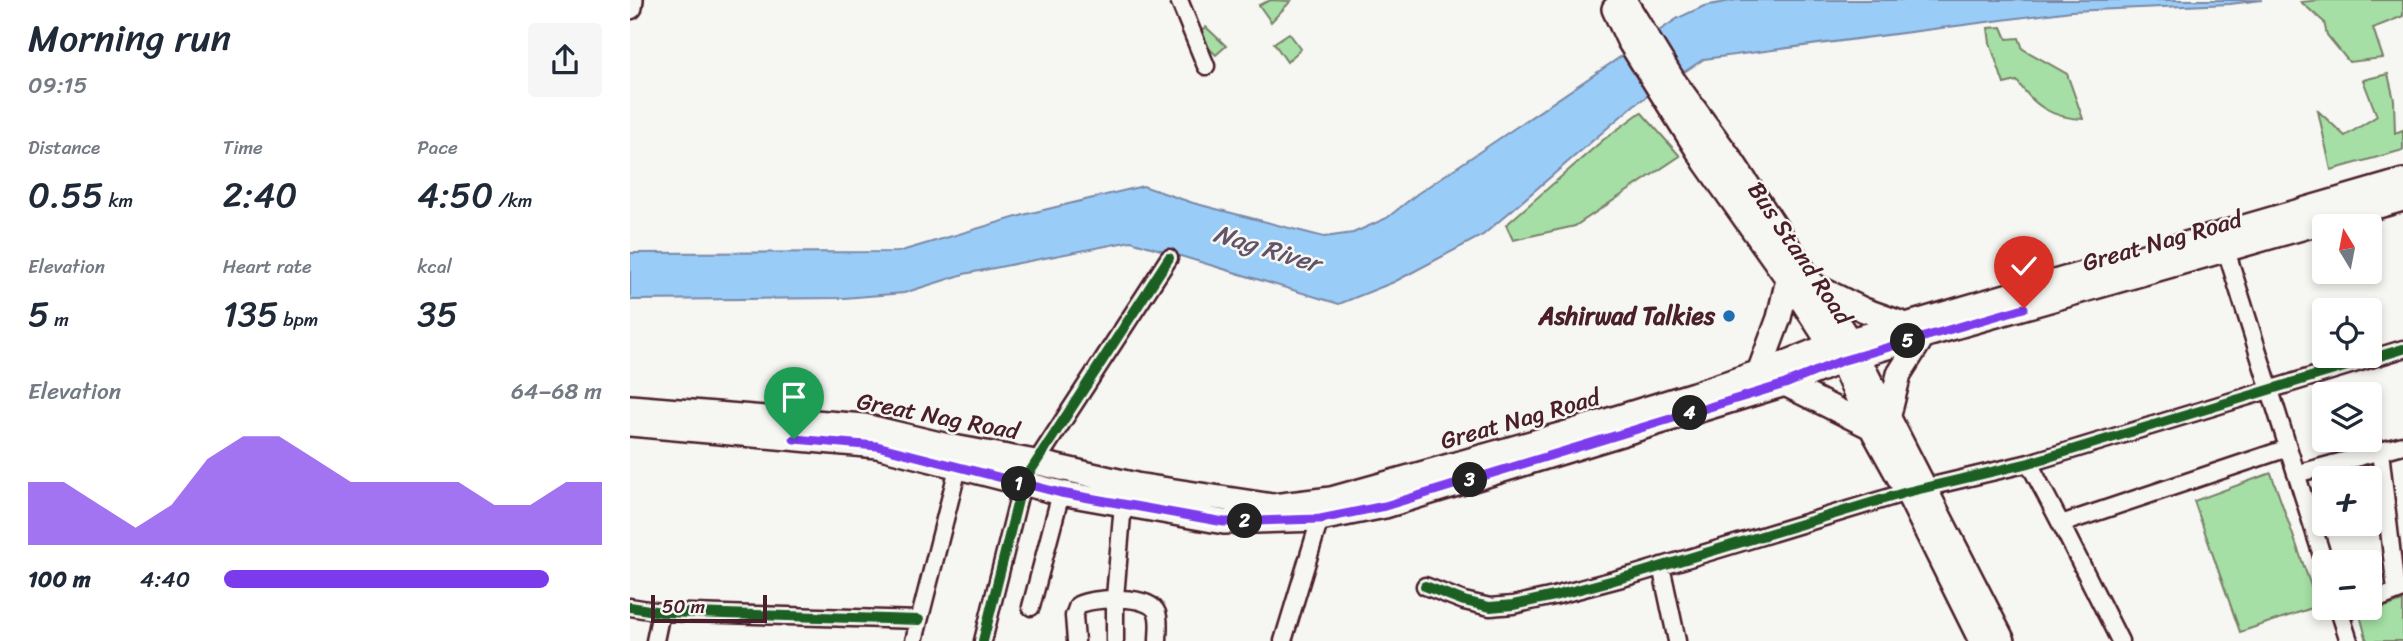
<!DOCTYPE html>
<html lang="en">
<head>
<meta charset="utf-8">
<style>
	:root { --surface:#fff; --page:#f6f6f7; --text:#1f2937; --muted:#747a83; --accent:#7c3aed }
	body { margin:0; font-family:Sriracha,sans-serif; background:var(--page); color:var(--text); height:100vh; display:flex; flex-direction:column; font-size:26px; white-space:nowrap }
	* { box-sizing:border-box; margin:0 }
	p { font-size:23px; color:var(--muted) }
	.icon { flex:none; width:38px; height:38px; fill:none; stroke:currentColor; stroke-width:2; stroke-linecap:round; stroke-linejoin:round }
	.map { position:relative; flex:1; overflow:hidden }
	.sheet { display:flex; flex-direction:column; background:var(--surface); width:630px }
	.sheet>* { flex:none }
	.needle { width:46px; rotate:350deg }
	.buttons { position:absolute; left:1682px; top:214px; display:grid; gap:14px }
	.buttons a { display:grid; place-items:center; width:70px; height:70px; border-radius:7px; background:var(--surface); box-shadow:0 4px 10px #0003; font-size:35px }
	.scale { position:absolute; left:21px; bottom:18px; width:116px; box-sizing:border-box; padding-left:7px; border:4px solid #4a1f2b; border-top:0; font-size:19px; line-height:24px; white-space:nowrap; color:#4a1f2b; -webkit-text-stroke:5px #f6f6f2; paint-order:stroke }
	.pin { position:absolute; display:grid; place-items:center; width:60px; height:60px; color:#fff; margin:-72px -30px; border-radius:50% 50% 50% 0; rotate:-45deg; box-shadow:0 0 7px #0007 }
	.pin .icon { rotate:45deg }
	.km { position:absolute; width:35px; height:35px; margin:-18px; border-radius:50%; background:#222; color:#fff; font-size:19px; line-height:35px; text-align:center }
	.round { display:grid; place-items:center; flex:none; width:74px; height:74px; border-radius:7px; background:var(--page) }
	.overview { display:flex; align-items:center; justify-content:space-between; height:119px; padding:0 28px }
	h1 { font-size:38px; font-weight:600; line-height:52px }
	.metrics { display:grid; grid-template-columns:repeat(3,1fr); gap:10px; height:119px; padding:7px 28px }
	.metrics div { display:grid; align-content:center }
	.metrics b { font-size:35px; font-weight:600 }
	.metrics small { font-size:19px; font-weight:400 }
	.metrics p { font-size:19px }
	.chart { height:196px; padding:14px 28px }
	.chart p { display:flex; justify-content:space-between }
	.chart svg { width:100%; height:126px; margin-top:7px; fill:var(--accent); opacity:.7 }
	ul { padding:0 28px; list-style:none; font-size:23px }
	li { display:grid; grid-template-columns:112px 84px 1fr; align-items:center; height:52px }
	li i { height:18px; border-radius:9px; background:var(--accent) }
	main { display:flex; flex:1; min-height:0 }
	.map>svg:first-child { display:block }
	.green { fill:#a5dfa5; stroke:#787f68; stroke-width:2 }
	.water { fill:#99cdf7; stroke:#7987a5; stroke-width:2 }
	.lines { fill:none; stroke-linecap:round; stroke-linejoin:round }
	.street-casing { stroke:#4a1f2b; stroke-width:21 }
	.secondary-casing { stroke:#4a1f2b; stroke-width:28 }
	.street { stroke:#f6f6f2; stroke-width:16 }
	.secondary { stroke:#f6f6f2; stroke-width:23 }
	.cycleway-casing { stroke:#f6f6f2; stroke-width:15 }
	.cycleway { stroke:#1b5e20; stroke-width:10 }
	.route-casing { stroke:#fff; stroke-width:14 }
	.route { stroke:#7c3aed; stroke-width:9 }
	.poi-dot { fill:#1f6fb2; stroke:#f6f6f2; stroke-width:2.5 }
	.labels { text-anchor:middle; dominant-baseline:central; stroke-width:5; stroke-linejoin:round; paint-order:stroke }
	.street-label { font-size:24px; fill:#4a1f2b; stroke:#f6f6f2 }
	.poi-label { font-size:24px; font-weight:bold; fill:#4a1f2b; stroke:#f6f6f2; text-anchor:end }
	.water-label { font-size:26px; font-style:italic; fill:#625368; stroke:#f6f6f2 }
</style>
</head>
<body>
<main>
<section class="sheet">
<div class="overview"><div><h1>Morning run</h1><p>09:15</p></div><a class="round"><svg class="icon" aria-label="share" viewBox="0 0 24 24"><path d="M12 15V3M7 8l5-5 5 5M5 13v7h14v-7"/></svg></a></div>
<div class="metrics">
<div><p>Distance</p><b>0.55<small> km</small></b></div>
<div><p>Time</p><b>2:40</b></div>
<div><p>Pace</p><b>4:50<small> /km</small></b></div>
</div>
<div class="metrics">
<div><p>Elevation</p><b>5<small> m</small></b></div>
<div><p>Heart rate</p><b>135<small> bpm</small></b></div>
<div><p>kcal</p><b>35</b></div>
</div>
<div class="chart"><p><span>Elevation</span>64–68 m</p>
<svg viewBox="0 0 160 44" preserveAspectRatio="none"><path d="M0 44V22L10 22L20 30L30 38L40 30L50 14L60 6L70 6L80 14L90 22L100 22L110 22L120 22L130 30L140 30L150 22L160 22V44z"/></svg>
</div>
<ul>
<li><b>100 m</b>4:40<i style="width:86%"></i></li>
</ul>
</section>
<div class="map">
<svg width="1773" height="641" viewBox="0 0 1773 641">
	<rect width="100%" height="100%" fill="#f6f6f2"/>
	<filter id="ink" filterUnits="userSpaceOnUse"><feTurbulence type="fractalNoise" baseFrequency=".0143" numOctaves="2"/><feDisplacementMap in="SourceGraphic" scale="14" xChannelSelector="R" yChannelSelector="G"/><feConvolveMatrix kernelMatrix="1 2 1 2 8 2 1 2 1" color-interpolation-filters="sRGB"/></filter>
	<g filter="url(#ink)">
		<!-- green -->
		<path class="green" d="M 641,0 L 661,1 L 641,22 L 629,5 Z
			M 1692,0 L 1773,0 L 1773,16 L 1743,28 L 1753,58 L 1719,62 L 1697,35 L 1694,22 L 1671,2 Z
			M 576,27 L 596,46 L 586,55 L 566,36 Z
			M 1372,27 L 1377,39 L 1389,38 L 1393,49 L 1437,74 L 1453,119 C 1422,118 1404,106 1387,81 L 1374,84 L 1360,43 L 1358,28 Z
			M 659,33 L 671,49 L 657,62 L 644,43 Z
			M 1758,74 L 1764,100 L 1765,133 L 1773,130 L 1773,150 L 1701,170 L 1688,111 L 1715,136 L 1747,116 L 1733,80 Z
			M 1011,112 L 1050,156 L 945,226 L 883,240 L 876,225 L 973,140 Z
			M 1641,473 L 1688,606 L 1610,632 L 1564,501 Z
			M 1773,601 L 1773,641 L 1737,641 L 1730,615 Z"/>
		<!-- water -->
		<path class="water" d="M 1106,0 L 1632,0 L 1600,4 L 1441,11 L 1074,59 L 1004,105 L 853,235 L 764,282 L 709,304 L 501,241 L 334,274 L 274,293 L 214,298 L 0,300 L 0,253 L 268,252 L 397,214 L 513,186 L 563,203 L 694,237 L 723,233 L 757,218 L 787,194 L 1048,18 L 1074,6 Z"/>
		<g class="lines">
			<!-- street casing -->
			<g class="street-casing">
				<path id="street" d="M 549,0 L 576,66
					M 1596,250 L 1694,562
					M 1750,451 L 1766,591
					M 1399,463 L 1431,524 L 1658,448
					M 1666,474 L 1773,445
					M 1431,524 L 1490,641
					M 1031,566 L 1047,641
					M 795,586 L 834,601 L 860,607 L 883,605 L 924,596 L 1003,575 L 1277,492 L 1399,463 L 1773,349
					M 1740,602 L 1773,589
					M 0,607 L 31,612 L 289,620
					M 401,607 L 431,493
					M 1708,607 L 1719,641
					M 1711,614 L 1727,607
					M 25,641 L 31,612
					M 284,641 L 328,468
					M 353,641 L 392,484 L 539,258
					M 446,641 L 444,616 L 448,605 C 463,598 520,593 527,613 C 530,621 528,632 528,641
					M 485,641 L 485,597 L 493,504
					M 653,641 L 690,519"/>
			</g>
			<!-- secondary casing -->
			<g class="secondary-casing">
				<path id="secondary" d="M 994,0 L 1043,80 L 1102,161 L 1219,340 L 1373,641
					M 0,7 L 1,0
					M 984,9 L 999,41 L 1075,162 L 1158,279 L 1211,361 L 1241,427 L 1277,492 L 1351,641
					M 1187,287 L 1234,310 L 1276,325
					M 1129,372 L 1149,318 L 1158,279
					M 1155,384 L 1241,427
					M 0,407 L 234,426 L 318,446 L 405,462 L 506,485 L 643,506 L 701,499 L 944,431 L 1064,394 L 1151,365 L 1200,345 L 1276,325 L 1773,181
					M 1259,415 L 1269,374 L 1293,336
					M 0,424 L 247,446 L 431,493 L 594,522 L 690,519 L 755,506 L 1155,384 L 1211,361 L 1293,336 L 1773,199"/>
			</g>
			<!-- street -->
			<use href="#street" class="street"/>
			<!-- secondary -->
			<use href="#secondary" class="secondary"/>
			<!-- cycleway casing -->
			<g class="cycleway-casing">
				<path id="cycleway" d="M 795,586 L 834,601 L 860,607 L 883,605 L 924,596 L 1003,575 L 1277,492 L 1399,463 L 1773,349
					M 0,607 L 31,612 L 289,620
					M 353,641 L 392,484 L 539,258"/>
			</g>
			<!-- cycleway -->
			<use href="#cycleway" class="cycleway"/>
		</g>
	</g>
	<g class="lines" filter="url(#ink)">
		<!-- route casing -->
		<g class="route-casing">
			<path id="route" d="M 164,439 L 247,446 L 431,493 L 594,522 L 690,519 L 755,506 L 1155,384 L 1211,361 L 1394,308"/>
		</g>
		<!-- route -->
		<use href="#route" class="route"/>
	</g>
	<!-- markers -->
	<circle class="poi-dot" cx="1099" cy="316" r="7"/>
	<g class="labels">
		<!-- street labels -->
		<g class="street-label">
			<text transform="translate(1532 241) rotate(-16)">Great Nag Road</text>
			<text transform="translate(1170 253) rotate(56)">Bus Stand Road</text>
			<text transform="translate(308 416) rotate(11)">Great Nag Road</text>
			<text transform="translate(890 419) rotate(-16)">Great Nag Road</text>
		</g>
		<!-- poi labels -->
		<g class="poi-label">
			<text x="1085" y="316">Ashirwad Talkies</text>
		</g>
		<!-- water labels -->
		<g class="water-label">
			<text transform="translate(637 248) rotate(17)">Nag River</text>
		</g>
	</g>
</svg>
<div class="buttons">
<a><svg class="needle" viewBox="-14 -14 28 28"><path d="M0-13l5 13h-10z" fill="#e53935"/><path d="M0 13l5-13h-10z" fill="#747a83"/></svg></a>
<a><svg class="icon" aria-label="locate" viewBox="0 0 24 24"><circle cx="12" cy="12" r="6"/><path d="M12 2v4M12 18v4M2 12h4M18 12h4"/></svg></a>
<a><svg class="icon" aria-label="layers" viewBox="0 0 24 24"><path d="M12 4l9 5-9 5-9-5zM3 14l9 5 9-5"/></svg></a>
<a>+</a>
<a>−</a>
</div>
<div class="scale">50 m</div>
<div class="pin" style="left:164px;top:439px;background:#1e9e55"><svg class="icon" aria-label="arrive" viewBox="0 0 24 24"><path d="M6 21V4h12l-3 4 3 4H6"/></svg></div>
<div class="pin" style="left:1394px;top:308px;background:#d93025"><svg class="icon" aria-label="check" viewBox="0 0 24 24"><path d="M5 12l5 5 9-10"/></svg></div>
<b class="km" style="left:389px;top:484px">1</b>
<b class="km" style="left:615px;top:521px">2</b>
<b class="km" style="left:840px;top:480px">3</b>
<b class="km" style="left:1060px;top:413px">4</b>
<b class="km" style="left:1278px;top:341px">5</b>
</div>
</main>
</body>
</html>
